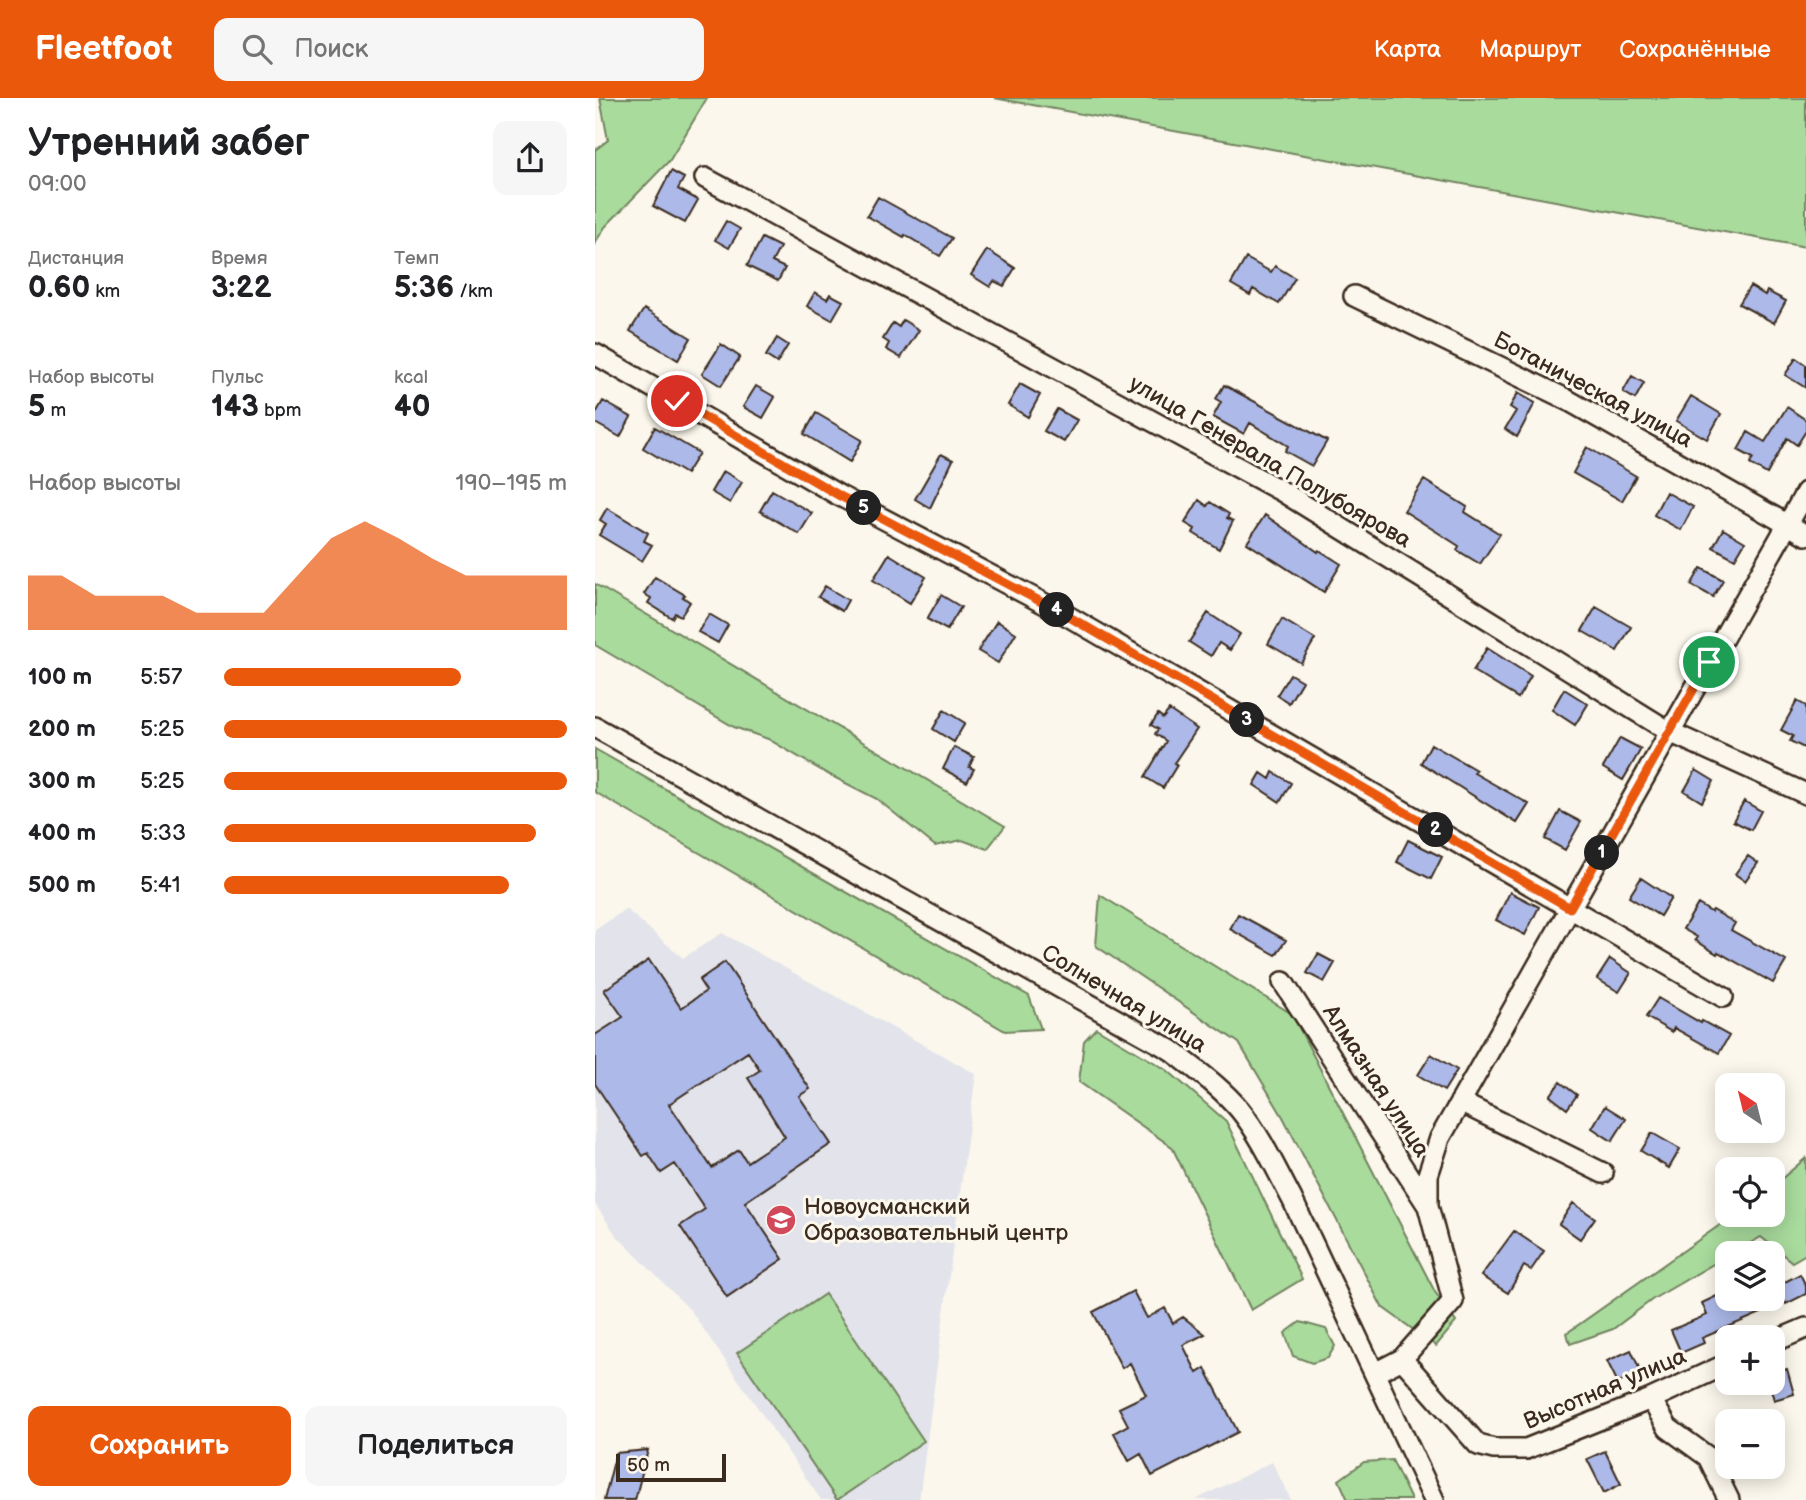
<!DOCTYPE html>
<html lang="ru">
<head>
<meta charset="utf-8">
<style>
	:root { --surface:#fff; --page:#f6f6f6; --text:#202124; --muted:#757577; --accent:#ea580c }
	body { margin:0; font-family:"Balsamiq Sans",sans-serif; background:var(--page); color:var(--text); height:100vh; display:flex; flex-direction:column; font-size:26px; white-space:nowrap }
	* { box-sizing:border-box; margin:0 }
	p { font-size:23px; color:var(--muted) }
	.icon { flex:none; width:38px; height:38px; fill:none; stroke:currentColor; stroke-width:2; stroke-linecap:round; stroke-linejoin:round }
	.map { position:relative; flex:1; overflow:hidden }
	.details { display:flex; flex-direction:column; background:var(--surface); width:595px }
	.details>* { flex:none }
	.needle { width:46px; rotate:325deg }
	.controls { position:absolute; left:1120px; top:975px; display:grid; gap:14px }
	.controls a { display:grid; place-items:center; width:70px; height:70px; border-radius:14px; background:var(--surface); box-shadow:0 4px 18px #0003; font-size:35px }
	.scale { position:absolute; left:21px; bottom:18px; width:110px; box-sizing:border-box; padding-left:7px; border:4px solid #3b2a1e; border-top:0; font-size:19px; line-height:24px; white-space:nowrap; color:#3b2a1e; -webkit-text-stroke:5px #fbf7ec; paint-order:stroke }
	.pin { position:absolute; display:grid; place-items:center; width:60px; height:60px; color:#fff; margin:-30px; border:4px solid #fff; border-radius:50%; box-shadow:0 2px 7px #0007 }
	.km { position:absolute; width:35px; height:35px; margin:-18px; border-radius:50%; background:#222; color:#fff; font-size:19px; line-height:35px; text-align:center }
	.round { display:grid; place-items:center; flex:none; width:74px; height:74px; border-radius:14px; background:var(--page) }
	.summary { display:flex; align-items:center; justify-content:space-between; height:119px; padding:0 28px }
	h1 { font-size:38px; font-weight:600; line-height:52px }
	.stats { display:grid; grid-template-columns:repeat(3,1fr); gap:10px; height:119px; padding:7px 28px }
	.stats div { display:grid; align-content:center }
	.stats b { font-size:30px; font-weight:600 }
	.stats small { font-size:19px; font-weight:400 }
	.stats p { font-size:19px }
	.chart { height:196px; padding:14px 28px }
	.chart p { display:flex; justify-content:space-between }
	.chart svg { width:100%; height:126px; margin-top:7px; fill:var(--accent); opacity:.7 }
	.button { display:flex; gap:14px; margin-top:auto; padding:14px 28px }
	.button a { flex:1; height:80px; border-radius:14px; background:var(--accent); color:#fff; font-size:28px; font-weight:600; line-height:80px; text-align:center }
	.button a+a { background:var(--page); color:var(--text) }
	ul { padding:0 28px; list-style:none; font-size:23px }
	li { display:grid; grid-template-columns:112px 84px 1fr; align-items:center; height:52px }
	li i { height:18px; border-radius:9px; background:var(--accent) }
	header { display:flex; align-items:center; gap:42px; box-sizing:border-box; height:98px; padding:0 35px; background:var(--accent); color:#fff }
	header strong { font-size:33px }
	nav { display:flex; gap:38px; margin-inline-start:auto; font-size:24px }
	.search { width:490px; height:63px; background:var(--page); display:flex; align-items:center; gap:18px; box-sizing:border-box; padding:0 24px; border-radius:14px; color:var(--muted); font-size:26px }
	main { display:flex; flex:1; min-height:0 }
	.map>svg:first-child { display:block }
	.built { fill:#e3e4eb }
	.green { fill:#a9db9d; stroke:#72825e; stroke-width:2 }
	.building { fill:#acb9e9; stroke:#3b2a1e; stroke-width:2; fill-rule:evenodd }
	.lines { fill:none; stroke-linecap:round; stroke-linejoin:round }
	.minor-casing { stroke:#3b2a1e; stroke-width:24 }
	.minor { stroke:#fbf7ec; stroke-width:19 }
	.route-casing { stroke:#fff; stroke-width:14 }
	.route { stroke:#ea580c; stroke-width:9 }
	.labels { text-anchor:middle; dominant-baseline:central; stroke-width:6; stroke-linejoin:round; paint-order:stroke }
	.street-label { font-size:23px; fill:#3b2a1e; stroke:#fbf7ec }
	.poi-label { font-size:23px; fill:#3b2a1e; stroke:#fbf7ec; text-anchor:start }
</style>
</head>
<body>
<header>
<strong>Fleetfoot</strong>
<div class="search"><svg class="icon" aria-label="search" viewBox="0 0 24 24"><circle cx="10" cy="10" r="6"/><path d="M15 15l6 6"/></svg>Поиск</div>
<nav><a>Карта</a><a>Маршрут</a><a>Сохранённые</a></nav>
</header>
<main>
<section class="details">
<div class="summary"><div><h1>Утренний забег</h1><p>09:00</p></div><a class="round"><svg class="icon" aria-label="share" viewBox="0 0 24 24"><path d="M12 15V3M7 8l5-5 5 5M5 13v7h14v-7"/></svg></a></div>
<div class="stats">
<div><p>Дистанция</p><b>0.60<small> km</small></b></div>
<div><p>Время</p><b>3:22</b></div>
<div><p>Темп</p><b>5:36<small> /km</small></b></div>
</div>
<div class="stats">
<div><p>Набор высоты</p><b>5<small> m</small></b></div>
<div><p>Пульс</p><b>143<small> bpm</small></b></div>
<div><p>kcal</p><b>40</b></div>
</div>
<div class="chart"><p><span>Набор высоты</span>190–195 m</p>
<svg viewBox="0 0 160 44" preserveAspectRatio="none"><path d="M0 44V25L10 25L20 32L30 32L40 32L50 38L60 38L70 38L80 25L90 12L100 6L110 12L120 19L130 25L140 25L150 25L160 25V44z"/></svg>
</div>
<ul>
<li><b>100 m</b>5:57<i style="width:69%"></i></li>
<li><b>200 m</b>5:25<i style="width:100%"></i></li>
<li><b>300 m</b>5:25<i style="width:100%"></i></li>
<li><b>400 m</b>5:33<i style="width:91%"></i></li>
<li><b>500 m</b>5:41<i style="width:83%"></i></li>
</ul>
<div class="button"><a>Сохранить</a><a>Поделиться</a></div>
</section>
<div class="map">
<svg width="1211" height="1402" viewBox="0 0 1211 1402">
	<rect width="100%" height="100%" fill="#fbf7ec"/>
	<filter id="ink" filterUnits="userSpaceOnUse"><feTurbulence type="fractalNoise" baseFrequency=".0143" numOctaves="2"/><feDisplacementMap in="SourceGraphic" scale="14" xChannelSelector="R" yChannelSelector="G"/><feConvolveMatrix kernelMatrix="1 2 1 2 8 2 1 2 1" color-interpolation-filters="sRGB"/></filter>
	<g filter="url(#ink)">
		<!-- built -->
		<path class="built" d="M 31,811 L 88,860 L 127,835 L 381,976 L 324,1402 L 226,1402 L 96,1213 L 21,1137 L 0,1106 L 0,832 Z
			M 677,1364 L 696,1402 L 600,1402 Z"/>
		<!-- green -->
		<path class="green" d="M 5,0 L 112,0 L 75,62 L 10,129 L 0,145 L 0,52 L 13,42 Z
			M 399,0 L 1211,0 L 1211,149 Z
			M 0,486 L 410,728 L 392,751 L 367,742 L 340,748 L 282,701 L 231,675 L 173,641 L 139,629 L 0,547 Z
			M 0,651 L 434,898 L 446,931 L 410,933 L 0,694 Z
			M 505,797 L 697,916 L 840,1194 L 861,1224 L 841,1248 L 787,1209 L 688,1019 L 644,945 L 501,848 Z
			M 501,930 L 572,972 L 631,1023 L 707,1181 L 656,1212 L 577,1049 L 484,984 L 489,943 Z
			M 1211,1060 L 1211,1156 L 1197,1164 L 1166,1139 L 1138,1155 L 1132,1155 L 1132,1158 L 1058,1201 L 1018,1231 L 975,1246 L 972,1235 L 1139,1117 L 1178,1116 L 1178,1088 Z
			M 230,1196 L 329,1343 L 242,1402 L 142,1255 Z
			M 705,1224 L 731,1231 L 740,1248 L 733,1260 L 717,1265 L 698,1258 L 690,1235 Z
			M 797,1362 L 816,1402 L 753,1402 L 744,1382 L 769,1364 Z"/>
		<!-- building -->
		<path class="building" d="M 76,73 L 89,80 L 83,91 L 103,102 L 90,125 L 58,108 Z
			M 283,99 L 357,140 L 345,158 L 310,137 L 309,139 L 272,118 Z
			M 131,123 L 145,131 L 134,150 L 120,142 Z
			M 167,140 L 185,149 L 177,164 L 190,170 L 183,183 L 152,168 Z
			M 392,152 L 420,170 L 409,188 L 399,183 L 395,189 L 376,177 Z
			M 651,160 L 676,174 L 680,168 L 700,180 L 684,206 L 658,191 L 655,197 L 636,186 Z
			M 1155,188 L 1170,197 L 1172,193 L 1191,203 L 1179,225 L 1144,206 Z
			M 220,194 L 232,201 L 235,196 L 248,203 L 237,222 L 212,208 Z
			M 49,211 L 96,240 L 83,262 L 35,233 Z
			M 308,222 L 324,232 L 306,260 L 291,251 L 294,245 L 288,241 L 298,225 L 304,229 Z
			M 182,240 L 193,247 L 182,265 L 171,258 Z
			M 126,246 L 145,259 L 126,288 L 107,276 Z
			M 1201,260 L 1211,267 L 1211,290 L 1190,277 Z
			M 1037,278 L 1049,285 L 1040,301 L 1028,294 Z
			M 425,286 L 445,297 L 433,319 L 413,307 Z
			M 629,287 L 732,343 L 717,368 L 690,353 L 693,348 L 655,325 L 649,336 L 618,319 L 626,304 L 621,301 Z
			M 161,288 L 180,299 L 168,320 L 148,309 Z
			M 923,295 L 940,305 L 922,339 L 910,331 L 921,313 L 915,309 Z
			M 1096,298 L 1126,316 L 1112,341 L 1081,323 Z
			M 8,303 L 36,319 L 25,339 L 0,325 L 0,317 Z
			M 1192,309 L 1211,322 L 1211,333 L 1202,347 L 1192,340 L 1172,376 L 1155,366 L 1158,360 L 1143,352 L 1153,334 L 1170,344 Z
			M 462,311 L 482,322 L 469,344 L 449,333 Z
			M 221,315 L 267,342 L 255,364 L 209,336 Z
			M 60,329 L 104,355 L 91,376 L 48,350 Z
			M 992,349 L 1041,378 L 1027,403 L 978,375 Z
			M 346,356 L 358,362 L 335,410 L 320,401 Z
			M 128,373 L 147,384 L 135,405 L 116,394 Z
			M 829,382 L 872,409 L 870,414 L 905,436 L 885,466 L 862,452 L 864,448 L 809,413 Z
			M 177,392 L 217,415 L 204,436 L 165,413 Z
			M 1071,394 L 1098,409 L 1086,432 L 1059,417 Z
			M 604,402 L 612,408 L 615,404 L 634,416 L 632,420 L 638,423 L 624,451 L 598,435 L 600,431 L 590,425 Z
			M 12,410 L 53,435 L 49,443 L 57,447 L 47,463 L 4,437 L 11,426 L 5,422 Z
			M 670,417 L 723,454 L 724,452 L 746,466 L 729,494 L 652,445 Z
			M 1128,431 L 1150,444 L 1140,461 L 1118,449 Z
			M 294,456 L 331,479 L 315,505 L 278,482 Z
			M 1106,470 L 1128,482 L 1118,499 L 1096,487 Z
			M 60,479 L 90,497 L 88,499 L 95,504 L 86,518 L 80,515 L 77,520 L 53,505 L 56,500 L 49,496 Z
			M 230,488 L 253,502 L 247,513 L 223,499 Z
			M 346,497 L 366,509 L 352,532 L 332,521 Z
			M 1001,509 L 1036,529 L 1022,553 L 987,533 Z
			M 613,515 L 645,536 L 635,552 L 624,545 L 616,558 L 594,544 Z
			M 114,516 L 133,527 L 123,545 L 103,534 Z
			M 687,521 L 720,541 L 706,565 L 673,546 Z
			M 402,523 L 421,535 L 403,565 L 383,553 Z
			M 892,550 L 936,578 L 923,600 L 878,573 Z
			M 695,576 L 707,583 L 694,605 L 682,597 Z
			M 969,591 L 993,606 L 980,627 L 957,612 Z
			M 1202,603 L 1211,608 L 1211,651 L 1195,643 L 1198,638 L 1186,632 Z
			M 349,612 L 370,625 L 359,644 L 338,631 Z
			M 574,612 L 602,631 L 579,665 L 582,667 L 568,690 L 550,679 L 571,643 L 560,636 L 563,631 L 556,627 L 563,616 L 568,620 Z
			M 1025,640 L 1046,651 L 1028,682 L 1008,670 Z
			M 836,646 L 881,672 L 879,675 L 934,706 L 922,725 L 826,665 Z
			M 359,649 L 379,659 L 374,669 L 379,671 L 372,684 L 348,671 Z
			M 1101,672 L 1119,683 L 1107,704 L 1089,693 Z
			M 678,674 L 696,685 L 685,704 L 659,687 L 666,675 L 675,681 Z
			M 1149,703 L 1166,713 L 1156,732 L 1138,723 Z
			M 965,713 L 986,724 L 970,752 L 950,741 Z
			M 813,742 L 847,759 L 836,781 L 802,764 Z
			M 1153,758 L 1163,765 L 1150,783 L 1140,776 Z
			M 1046,780 L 1076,800 L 1065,818 L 1034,799 Z
			M 915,794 L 944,809 L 930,837 L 901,822 Z
			M 1103,806 L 1116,814 L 1118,812 L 1140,825 L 1136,832 L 1191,863 L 1178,885 L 1123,854 L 1122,856 L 1100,842 L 1102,839 L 1088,831 Z
			M 643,816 L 691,842 L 681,857 L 635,831 Z
			M 723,856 L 740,865 L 729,884 L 712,875 Z
			M 1015,861 L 1036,875 L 1024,894 L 1002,881 Z
			M 54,862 L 86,910 L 111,893 L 104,882 L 130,864 L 215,991 L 204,998 L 236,1046 L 150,1104 L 188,1161 L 132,1199 L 85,1128 L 110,1111 L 80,1066 L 66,1075 L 53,1055 L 48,1058 L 0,986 L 0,937 L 28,919 L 9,892 ZM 153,954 L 165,972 L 153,980 L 190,1039 L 152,1064 L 144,1052 L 117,1070 L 74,1006 Z
			M 1063,900 L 1106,925 L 1107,923 L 1134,938 L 1124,955 L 1079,930 L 1077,934 L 1051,919 Z
			M 836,956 L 862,972 L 849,993 L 823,977 Z
			M 965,984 L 982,997 L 972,1011 L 955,998 Z
			M 1010,1008 L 1031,1021 L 1017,1043 L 997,1030 Z
			M 1057,1035 L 1085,1051 L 1074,1070 L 1046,1053 Z
			M 978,1105 L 1000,1120 L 985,1141 L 964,1126 Z
			M 919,1133 L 949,1153 L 936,1172 L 929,1168 L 913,1195 L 886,1178 Z
			M 1205,1176 L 1211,1188 L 1211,1196 L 1191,1206 L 1182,1188 Z
			M 538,1193 L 552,1220 L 570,1210 L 578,1225 L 588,1219 L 610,1236 L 588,1247 L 602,1275 L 610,1270 L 643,1334 L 557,1378 L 546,1356 L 534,1363 L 519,1335 L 533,1327 L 524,1310 L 551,1297 L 535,1265 L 527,1270 L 498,1214 Z
			M 1124,1197 L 1125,1200 L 1159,1200 L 1166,1215 L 1107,1240 L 1109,1245 L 1086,1255 L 1076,1232 L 1112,1217 L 1107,1205 Z
			M 1036,1252 L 1046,1274 L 1023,1285 L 1012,1263 Z
			M 1192,1271 L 1199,1296 L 1179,1302 L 1174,1284 L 1178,1284 L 1178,1275 Z
			M 53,1352 L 40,1402 L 9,1402 L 21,1355 Z
			M 1010,1353 L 1026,1386 L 1009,1395 L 992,1361 Z"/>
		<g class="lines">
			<!-- minor casing -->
			<g class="minor-casing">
				<path id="minor" d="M 110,80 L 688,394 L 1075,634 L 1211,696
					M 759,198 L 969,300 L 1211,437
					M 0,256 L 245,398 L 471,517 L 1128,899
					M 0,629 L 576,952 C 600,971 625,988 645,1012 C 666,1038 681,1071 697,1101 L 839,1402
					M 688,884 L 833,1108
					M 865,1004 L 1008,1075
					M 1178,1244 L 1211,1230
					M 807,1261 L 858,1203 L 833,1108 L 833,1077 L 845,1040 L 1211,394
					M 780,1275 L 807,1261 L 883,1347 L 899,1351 L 931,1351 L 1056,1301 L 1132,1266
					M 1056,1301 L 1073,1330 L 1113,1359 L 1134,1402"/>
			</g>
			<!-- minor -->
			<use href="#minor" class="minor"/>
		</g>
	</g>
	<g class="lines" filter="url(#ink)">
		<!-- route casing -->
		<g class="route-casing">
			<path id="route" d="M 82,303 L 245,398 L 471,517 L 975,810 L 1114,564"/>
		</g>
		<!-- route -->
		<use href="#route" class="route"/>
	</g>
	<!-- icons -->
	<defs>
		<g id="school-disc" transform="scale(1.575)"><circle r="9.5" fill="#d1495b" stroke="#fbf7ec"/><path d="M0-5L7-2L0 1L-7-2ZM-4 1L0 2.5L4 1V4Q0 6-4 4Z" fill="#fff"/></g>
	</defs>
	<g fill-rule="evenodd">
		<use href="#school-disc" x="186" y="1122"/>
	</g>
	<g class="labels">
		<!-- street labels -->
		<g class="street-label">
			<text transform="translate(998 292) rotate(28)">Ботаническая улица</text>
			<text transform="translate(675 364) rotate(30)">улица Генерала Полубоярова</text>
			<text transform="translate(529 901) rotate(31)">Солнечная улица</text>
			<text transform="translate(781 983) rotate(57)">Алмазная улица</text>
			<text transform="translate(1010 1291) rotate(-23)">Высотная улица</text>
		</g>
		<!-- poi labels -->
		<g class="poi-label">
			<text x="209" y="1109">Новоусманский<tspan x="209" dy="26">Образовательный центр</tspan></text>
		</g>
	</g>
</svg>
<div class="controls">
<a><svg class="needle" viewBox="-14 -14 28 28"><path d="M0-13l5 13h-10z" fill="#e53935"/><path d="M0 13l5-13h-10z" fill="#757577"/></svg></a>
<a><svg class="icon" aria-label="locate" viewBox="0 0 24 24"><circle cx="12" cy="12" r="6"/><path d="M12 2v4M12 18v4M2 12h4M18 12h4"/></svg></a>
<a><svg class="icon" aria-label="layers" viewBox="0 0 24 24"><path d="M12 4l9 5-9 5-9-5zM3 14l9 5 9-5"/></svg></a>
<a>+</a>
<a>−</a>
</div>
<div class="scale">50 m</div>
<div class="pin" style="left:1114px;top:564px;background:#1e9e55"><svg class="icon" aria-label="arrive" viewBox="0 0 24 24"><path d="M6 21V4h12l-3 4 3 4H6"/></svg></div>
<div class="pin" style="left:82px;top:303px;background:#d93025"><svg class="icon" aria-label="check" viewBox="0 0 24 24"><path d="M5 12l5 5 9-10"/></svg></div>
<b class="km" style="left:1007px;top:755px">1</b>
<b class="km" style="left:841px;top:732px">2</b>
<b class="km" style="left:652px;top:622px">3</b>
<b class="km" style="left:462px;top:512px">4</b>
<b class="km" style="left:269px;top:410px">5</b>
</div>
</main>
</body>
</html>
